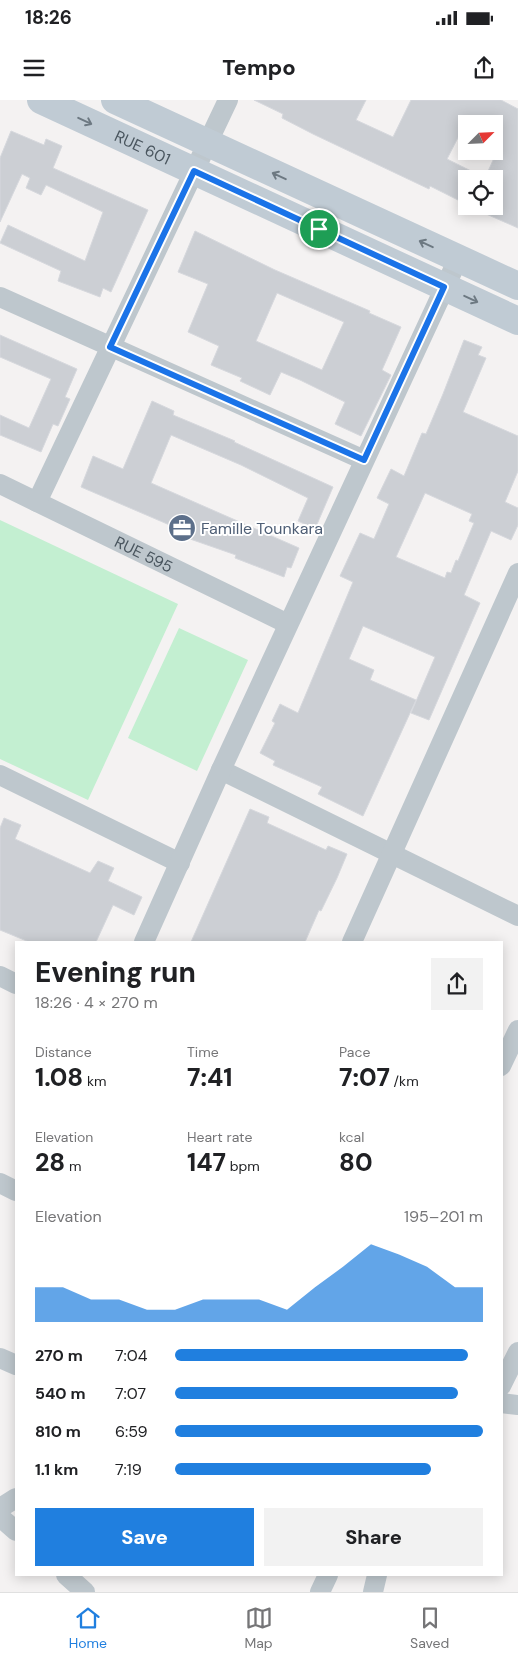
<!DOCTYPE html>
<html lang="en">
<head>
<meta charset="utf-8">
<style>
	:root { --surface:#fff; --page:#f2f2f2; --text:#202124; --muted:#757577; --line:#e0e0e0; --accent:#207fdf }
	body { margin:0; font-family:"DM Sans",sans-serif; background:var(--page); color:var(--text); height:100vh; display:flex; flex-direction:column; font-size:19px; white-space:nowrap }
	* { box-sizing:border-box; margin:0 }
	p { font-size:16px; color:var(--muted) }
	.icon { flex:none; width:28px; height:28px; fill:none; stroke:currentColor; stroke-width:2; stroke-linecap:round; stroke-linejoin:round }
	.map { position:relative; flex:1; overflow:hidden }
	.sheet { position:absolute; left:15px; top:841px; width:488px; height:635px; display:flex; flex-direction:column; background:var(--surface); border-radius:0px; box-shadow:0 2px 12px #0003 }
	.sheet>* { flex:none }
	.needle { width:32px; rotate:66deg }
	.tools { position:absolute; left:458px; top:15px; display:grid; gap:10px }
	.tools a { display:grid; place-items:center; width:45px; height:45px; border-radius:0px; background:var(--surface); box-shadow:0 2px 12px #0003; font-size:25px }
	.pin { position:absolute; display:grid; place-items:center; width:42px; height:42px; color:#fff; margin:-21px; border:2px solid #fff; border-radius:50%; box-shadow:0 1px 5px #0007 }
	.round { display:grid; place-items:center; flex:none; width:52px; height:52px; border-radius:0px; background:var(--page) }
	.summary { display:flex; align-items:center; justify-content:space-between; height:85px; padding:0 20px }
	h1 { font-size:28px; font-weight:800; line-height:38px }
	.stats { display:grid; grid-template-columns:repeat(3,1fr); gap:8px; height:85px; padding:5px 20px }
	.stats div { display:grid; align-content:center }
	.stats b { font-size:25px; font-weight:800 }
	.stats small { font-size:14px; font-weight:400 }
	.stats p { font-size:14px }
	.chart { height:140px; padding:10px 20px }
	.chart p { display:flex; justify-content:space-between }
	.chart svg { width:100%; height:90px; margin-top:5px; fill:var(--accent); opacity:.7 }
	.button { display:flex; gap:10px; margin-top:auto; padding:10px 20px }
	.button a { flex:1; height:58px; border-radius:0px; background:var(--accent); color:#fff; font-size:20px; font-weight:800; line-height:58px; text-align:center }
	.button a+a { background:var(--page); color:var(--text) }
	ul { padding:0 20px; list-style:none; font-size:16px }
	li { display:grid; grid-template-columns:80px 60px 1fr; align-items:center; height:38px }
	li i { height:12px; border-radius:6px; background:var(--accent) }
	.status { display:flex; justify-content:space-between; align-items:center; height:35px; padding:0 25px; background:var(--surface); direction:ltr }
	.status svg { height:14px; fill:currentColor }
	header { display:flex; justify-content:space-between; align-items:center; height:65px; padding:0 20px; background:var(--surface); font-size:22px; font-weight:800 }
	.tab-bar { display:flex; justify-content:space-around; align-items:center; height:70px; border-top:1px solid var(--line); background:var(--surface); font-size:14px; color:var(--muted) }
	.tab-bar a { display:grid; justify-items:center; gap:2px }
	.tab-bar .selected { color:var(--accent) }
	.map>svg:first-child { display:block }
	.green { fill:#c3efd1 }
	.building { fill:#cccfd4; stroke:#d6d8dd; fill-rule:evenodd }
	.lines { fill:none; stroke-linecap:round; stroke-linejoin:round }
	.street { stroke:#bec7cd; stroke-width:20 }
	.secondary { stroke:#c0cbd4; stroke-width:28 }
	.oneway { stroke:#6d7982 }
	.route-casing { stroke:#fff; stroke-width:10 }
	.route { stroke:#1a73e8; stroke-width:6 }
	.labels { text-anchor:middle; dominant-baseline:central; stroke-width:4; stroke-linejoin:round; paint-order:stroke }
	.street-label { font-size:16px; fill:#4a565f; stroke:#fff }
	.service-label { font-size:16px; fill:#4e5e75; stroke:#fff; text-anchor:start }
</style>
</head>
<body>
<div class="status"><b>18:26</b><svg viewBox="0 0 49 12"><path d="M0 12V9h3v3zM5 12V6h3v6zM10 12V3h3v9zM15 12V0h3v12zM26 1h20v11H26zM47 4h2v5h-2z"/></svg></div>
<header><svg class="icon" aria-label="menu" viewBox="0 0 24 24"><path d="M4 6h16M4 12h16M4 18h16"/></svg>Tempo<svg class="icon" aria-label="share" viewBox="0 0 24 24"><path d="M12 15V3M7 8l5-5 5 5M5 13v7h14v-7"/></svg></header>
<div class="map">
<svg width="518" height="1492" viewBox="0 0 518 1492">
	<rect width="100%" height="100%" fill="#f4f2f2"/>
	<!-- green -->
	<path class="green" d="M 0,420 L 178,504 L 88,700 L 0,659 Z
		M 179,528 L 248,560 L 197,671 L 128,638 Z"/>
	<!-- building -->
	<path class="building" d="M 254,0 L 366,0 L 356,20 L 393,37 L 411,0 L 501,0 L 518,9 L 518,128 L 468,106 L 494,106 L 494,79 L 466,79 L 466,104 L 430,86 L 429,89 L 313,34 L 282,18 L 283,14 ZM 465,24 L 494,24 L 494,58 L 485,78 L 447,59 Z
		M 11,31 L 44,45 L 46,39 L 62,46 L 53,68 L 148,110 L 111,192 L 103,188 L 100,197 L 58,181 L 61,171 L 0,143 L 8,125 L 85,161 L 103,112 L 46,85 L 41,95 L 26,88 L 30,78 L 22,74 L 0,122 L 0,58 Z
		M 195,131 L 275,170 L 370,211 L 369,213 L 401,227 L 382,270 L 391,275 L 361,336 L 335,324 L 345,302 L 300,280 L 281,272 L 270,295 L 240,281 L 242,278 L 211,265 L 219,246 L 188,232 L 208,184 L 178,172 ZM 277,193 L 344,222 L 322,270 L 256,241 Z
		M 0,235 L 77,269 L 65,297 L 70,299 L 58,326 L 53,324 L 41,352 L 0,335 L 0,315 L 29,328 L 51,279 L 0,257 Z
		M 464,240 L 482,247 L 478,255 L 486,258 L 463,312 L 518,336 L 518,371 L 505,402 L 518,408 L 518,425 L 511,440 L 491,431 L 464,495 L 480,503 L 429,620 L 411,613 L 435,557 L 363,526 L 349,559 L 374,570 L 370,580 L 416,600 L 363,716 L 318,694 L 322,687 L 273,665 L 275,661 L 260,653 L 275,623 L 272,621 L 280,604 L 298,613 L 353,482 L 340,476 L 360,433 L 374,439 L 389,404 L 377,398 L 391,369 L 404,376 L 422,333 L 426,334 L 443,294 ZM 425,393 L 472,414 L 469,421 L 474,423 L 458,461 L 456,460 L 451,473 L 447,472 L 445,478 L 396,457 Z
		M 152,301 L 174,311 L 173,315 L 235,341 L 234,342 L 333,387 L 315,429 L 298,421 L 308,398 L 241,365 L 171,335 L 151,383 L 299,448 L 291,468 L 287,467 L 284,477 L 235,458 L 236,455 L 170,432 L 172,426 L 81,387 L 93,356 L 123,369 Z
		M 250,709 L 269,717 L 267,723 L 326,750 L 328,746 L 347,754 L 337,778 L 321,811 L 319,810 L 305,842 L 191,842 Z
		M 4,718 L 21,725 L 15,739 L 90,773 L 98,761 L 114,768 L 108,781 L 142,797 L 134,815 L 113,805 L 96,842 L 29,842 L 0,830 L 0,728 Z"/>
	<g class="lines">
		<!-- street -->
		<g class="street">
			<path d="M 0,197 L 364,360"/>
			<path id="s1" d="M 0,384 L 288,524"/>
			<path d="M 37,402 L 228,0"/>
			<path d="M 221,670 L 518,816"/>
			<path d="M 0,675 L 180,763"/>
			<path d="M 144,842 L 221,670 L 458,159"/>
			<path d="M 352,842 L 518,473"/>
			<path d="M 0,876 L 16,884"/>
			<path d="M 501,966 L 518,930"/>
			<path d="M 0,1083 L 16,1091"/>
			<path d="M 0,1258 L 16,1265"/>
			<path d="M 501,1286 L 518,1252"/>
			<path d="M 501,1303 L 518,1305"/>
			<path d="M 0,1408 L 16,1398"/>
			<path d="M 0,1417 L 16,1431"/>
			<path d="M 66,1475 L 85,1492"/>
			<path d="M 320,1492 L 328,1475"/>
			<path d="M 373,1492 L 377,1475"/>
		</g>
		<!-- secondary -->
		<g class="secondary">
			<path id="s2" d="M 41,0 L 518,221"/>
			<path d="M 115,0 L 518,186"/>
		</g>
	</g>
	<!-- one-way arrows -->
	<defs><path id="oneway-shaft" d="M-6 0H5M1.5-3L5.5 0L1.5 3" fill="none" stroke-width="1.6" stroke-linecap="round" stroke-linejoin="round" transform="scale(1.25)"/></defs>
	<g class="oneway">
		<use href="#oneway-shaft" transform="translate(85 21) rotate(25)"/>
		<use href="#oneway-shaft" transform="translate(279 76) rotate(-155)"/>
		<use href="#oneway-shaft" transform="translate(426 144) rotate(-155)"/>
		<use href="#oneway-shaft" transform="translate(471 199) rotate(25)"/>
	</g>
	<g class="lines">
		<!-- route casing -->
		<g class="route-casing">
			<path id="route" d="M 194,71 L 444,187 L 364,360 L 110,247 Z"/>
		</g>
		<!-- route -->
		<use href="#route" class="route"/>
	</g>
	<!-- icons -->
	<defs>
		<g id="office-disc" transform="scale(1.4375)"><circle r="9.5" fill="#5c6f8a" stroke="#fff"/><path d="M-6-3h4V-5.5h4V-3h4V5H-6ZM-1-4.5V-3h2v-1.5ZM-6 0V1H6V0Z" fill="#fff"/></g>
	</defs>
	<g fill-rule="evenodd">
		<use href="#office-disc" x="182" y="428"/>
	</g>
	<g class="labels">
		<!-- street labels -->
		<g class="street-label">
			<text stroke="none"><textPath href="#s2" startOffset="112">RUE 601</textPath></text>
			<text stroke="none"><textPath href="#s1" startOffset="160">RUE 595</textPath></text>
		</g>
		<!-- service labels -->
		<g class="service-label">
			<text x="201" y="428">Famille Tounkara</text>
		</g>
	</g>
</svg>
<div class="tools">
<a><svg class="needle" viewBox="-14 -14 28 28"><path d="M0-13l5 13h-10z" fill="#e53935"/><path d="M0 13l5-13h-10z" fill="#757577"/></svg></a>
<a><svg class="icon" aria-label="locate" viewBox="0 0 24 24"><circle cx="12" cy="12" r="6"/><path d="M12 2v4M12 18v4M2 12h4M18 12h4"/></svg></a>
</div>
<div class="pin" style="left:319px;top:129px;background:#1e9e55"><svg class="icon" aria-label="arrive" viewBox="0 0 24 24"><path d="M6 21V4h12l-3 4 3 4H6"/></svg></div>
<section class="sheet">
<div class="summary"><div><h1>Evening run</h1><p>18:26 · 4 × 270 m</p></div><a class="round"><svg class="icon" aria-label="share" viewBox="0 0 24 24"><path d="M12 15V3M7 8l5-5 5 5M5 13v7h14v-7"/></svg></a></div>
<div class="stats">
<div><p>Distance</p><b>1.08<small> km</small></b></div>
<div><p>Time</p><b>7:41</b></div>
<div><p>Pace</p><b>7:07<small> /km</small></b></div>
</div>
<div class="stats">
<div><p>Elevation</p><b>28<small> m</small></b></div>
<div><p>Heart rate</p><b>147<small> bpm</small></b></div>
<div><p>kcal</p><b>80</b></div>
</div>
<div class="chart"><p><span>Elevation</span>195–201 m</p>
<svg viewBox="0 0 160 44" preserveAspectRatio="none"><path d="M0 44V27L10 27L20 33L30 33L40 38L50 38L60 33L70 33L80 33L90 38L100 27L110 17L120 6L130 11L140 17L150 27L160 27V44z"/></svg>
</div>
<ul>
<li><b>270 m</b>7:04<i style="width:95%"></i></li>
<li><b>540 m</b>7:07<i style="width:92%"></i></li>
<li><b>810 m</b>6:59<i style="width:100%"></i></li>
<li><b>1.1 km</b>7:19<i style="width:83%"></i></li>
</ul>
<div class="button"><a>Save</a><a>Share</a></div>
</section>
</div>
<nav class="tab-bar">
<a class="selected"><svg class="icon" aria-label="home" viewBox="0 0 24 24"><path d="M3 11l9-7 9 7M6 9v11h12V9"/></svg>Home</a>
<a><svg class="icon" aria-label="map" viewBox="0 0 24 24"><path d="M3 6l6-2 6 2 6-2v14l-6 2-6-2-6 2zM9 4v14M15 6v14"/></svg>Map</a>
<a><svg class="icon" aria-label="saved" viewBox="0 0 24 24"><path d="M7 4h10v16l-5-4-5 4z"/></svg>Saved</a>
</nav>
</body>
</html>
